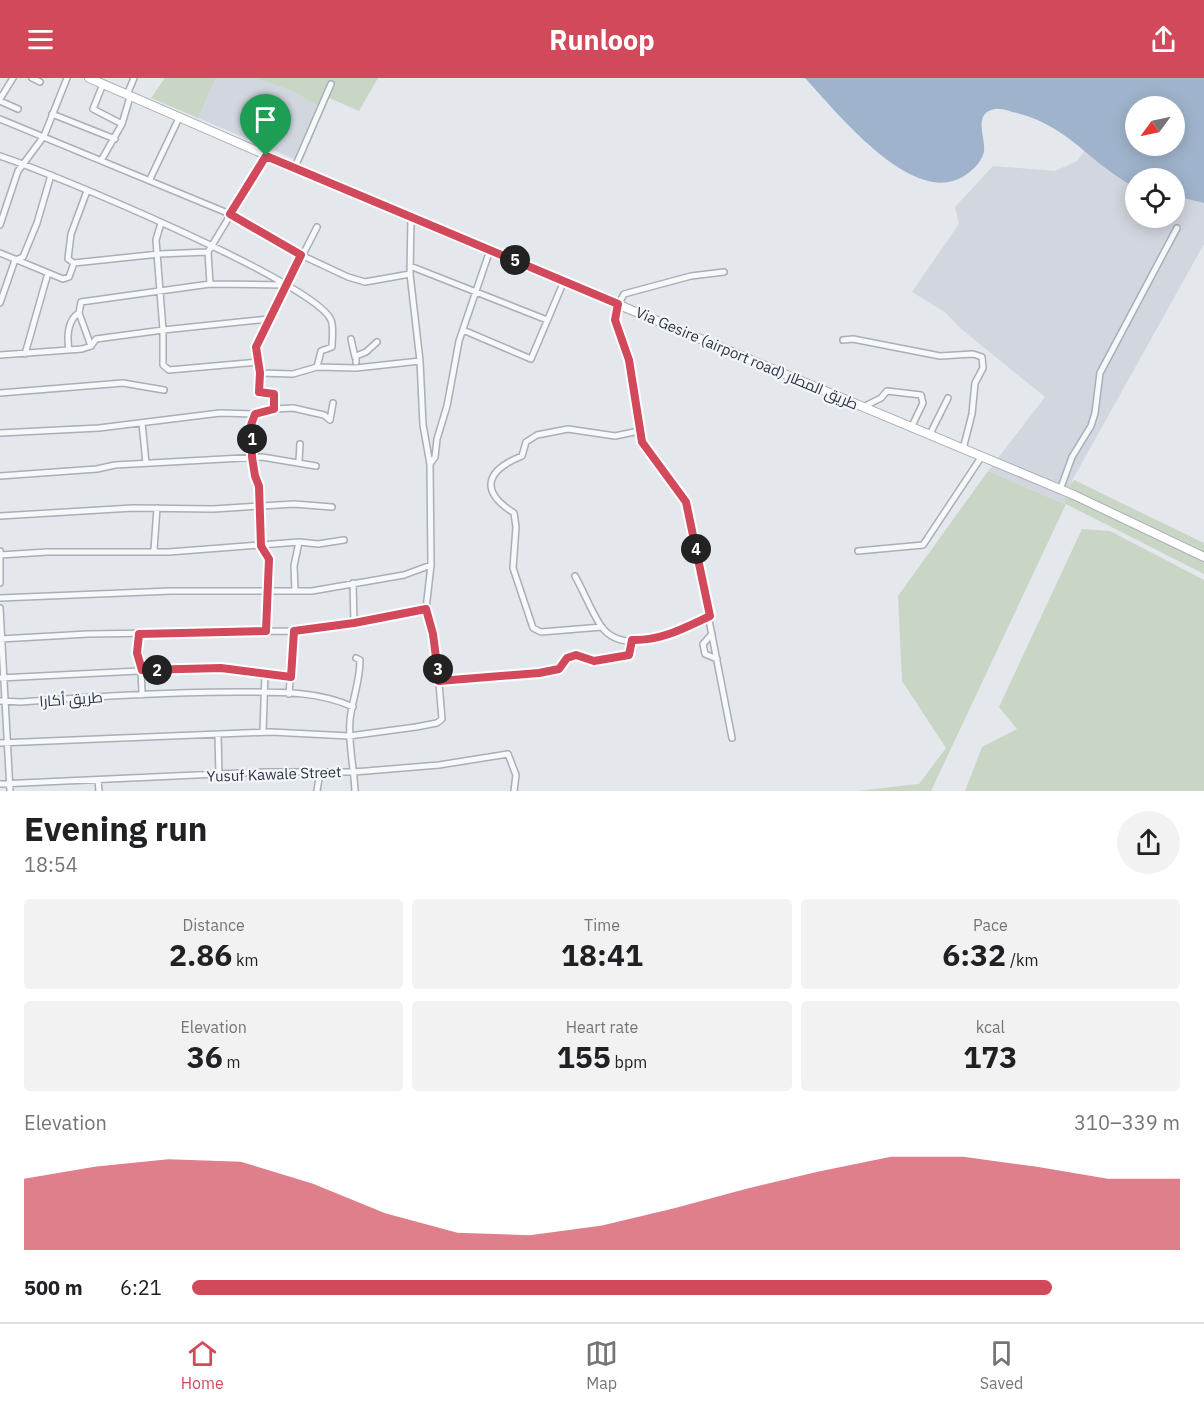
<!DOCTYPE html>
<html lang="en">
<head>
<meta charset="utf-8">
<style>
	:root { --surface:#fff; --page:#f2f2f2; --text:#202124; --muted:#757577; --line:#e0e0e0; --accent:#d1495b }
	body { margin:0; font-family:"IBM Plex Sans",Cairo,sans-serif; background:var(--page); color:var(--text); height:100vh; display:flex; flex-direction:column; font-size:22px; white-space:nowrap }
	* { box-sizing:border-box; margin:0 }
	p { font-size:20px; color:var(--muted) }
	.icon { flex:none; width:33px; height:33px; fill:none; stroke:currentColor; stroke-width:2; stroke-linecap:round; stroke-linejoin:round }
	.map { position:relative; height:713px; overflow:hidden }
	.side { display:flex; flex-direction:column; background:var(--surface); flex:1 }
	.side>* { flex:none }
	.needle { width:39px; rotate:237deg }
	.tools { position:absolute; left:1125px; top:18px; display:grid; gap:12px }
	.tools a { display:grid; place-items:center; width:60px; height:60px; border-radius:50%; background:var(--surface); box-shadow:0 3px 15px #0003; font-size:30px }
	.pin { position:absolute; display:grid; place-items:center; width:51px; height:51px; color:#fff; margin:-62px -26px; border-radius:50% 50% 50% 0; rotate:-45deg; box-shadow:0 0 6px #0007 }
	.pin .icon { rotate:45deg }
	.km { position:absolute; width:30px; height:30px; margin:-15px; border-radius:50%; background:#222; color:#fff; font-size:16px; line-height:30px; text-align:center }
	.round { display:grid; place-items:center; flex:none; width:63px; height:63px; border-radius:32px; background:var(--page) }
	.headline { display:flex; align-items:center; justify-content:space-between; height:102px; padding:0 24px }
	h1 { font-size:33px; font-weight:700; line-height:45px }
	.metrics { display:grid; grid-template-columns:repeat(3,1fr); gap:9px; height:102px; padding:6px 24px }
	.metrics div { display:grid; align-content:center; border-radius:6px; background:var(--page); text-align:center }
	.metrics b { font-size:30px; font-weight:700 }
	.metrics small { font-size:16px; font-weight:400 }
	.metrics p { font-size:16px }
	.chart { height:168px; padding:12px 24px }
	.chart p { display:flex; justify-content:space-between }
	.chart svg { width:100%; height:108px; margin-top:6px; fill:var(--accent); opacity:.7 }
	ul { padding:0 24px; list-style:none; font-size:20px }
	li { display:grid; grid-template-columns:96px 72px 1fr; align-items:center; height:45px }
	li i { height:15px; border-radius:8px; background:var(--accent) }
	header { display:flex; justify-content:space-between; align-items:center; height:78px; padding:0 24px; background:var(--accent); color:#fff; font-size:27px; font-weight:700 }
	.dock { display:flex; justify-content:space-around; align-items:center; height:84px; border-top:2px solid var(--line); background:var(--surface); font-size:16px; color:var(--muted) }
	.dock a { display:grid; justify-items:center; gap:3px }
	.dock .active { color:var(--accent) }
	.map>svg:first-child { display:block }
	.built { fill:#d2d6de }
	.green { fill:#c9d6c5 }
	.water { fill:#9fb4cc; fill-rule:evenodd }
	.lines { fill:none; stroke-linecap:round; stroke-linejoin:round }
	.minor-casing { stroke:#a9aeb7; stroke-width:8 }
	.secondary-casing { stroke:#a9aeb7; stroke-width:10 }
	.minor { stroke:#f7f8fa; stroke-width:5 }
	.secondary { stroke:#fff; stroke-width:8 }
	.route-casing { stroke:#fff; stroke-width:12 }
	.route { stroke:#d1495b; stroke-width:8 }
	.labels { text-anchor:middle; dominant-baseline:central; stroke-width:4.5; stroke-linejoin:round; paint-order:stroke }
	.street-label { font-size:15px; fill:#2b3445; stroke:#f4f6f9 }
</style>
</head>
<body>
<header><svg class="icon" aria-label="menu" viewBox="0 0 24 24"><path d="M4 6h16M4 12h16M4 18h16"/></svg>Runloop<svg class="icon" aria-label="share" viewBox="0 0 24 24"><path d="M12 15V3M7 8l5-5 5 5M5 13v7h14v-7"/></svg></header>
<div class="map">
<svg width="1204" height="713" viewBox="0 0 1204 713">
	<rect width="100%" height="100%" fill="#e4e7ec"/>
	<!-- built -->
	<path class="built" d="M 216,0 L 255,0 L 290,12 L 320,29 L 297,82 L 198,40 Z
		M 1085,72 L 1110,95 L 1135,109 L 1136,140 L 1174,140 L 1175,118 L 1204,125 L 1204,166 L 1069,408 L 1066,426 L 988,393 L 1045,319 L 960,250 L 946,235 L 912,214 L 959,146 L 955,129 L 993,88 L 1055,93 L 1077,83 Z"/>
	<!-- green -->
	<path class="green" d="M 165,0 L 216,0 L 198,40 L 151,20 Z
		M 255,0 L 378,0 L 359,33 L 329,20 L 302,84 L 297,82 L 320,29 L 290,12 Z
		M 988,393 L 1065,426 L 1069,408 L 1074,402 L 1204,465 L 1204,496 L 1066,426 L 931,713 L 856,713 L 919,706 L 946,670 L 902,603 L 898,518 Z
		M 1082,451 L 1110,453 L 1204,502 L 1204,713 L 965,713 L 982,669 L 1017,651 L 999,629 Z"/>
	<!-- water -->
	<path class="water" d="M 805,0 L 1204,0 L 1204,125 L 1175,118 L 1174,100 L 1136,100 L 1135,109 C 1089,86 1073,50 1017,35 C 1011,34 1002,30 995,31 C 972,35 986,60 984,74 C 981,85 973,92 964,98 C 913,131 835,32 805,0 ZM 1136,28 L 1174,28 L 1174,68 L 1136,68 Z"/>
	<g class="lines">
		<!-- minor casing -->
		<g class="minor-casing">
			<path id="minor" d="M 32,0 L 40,4
				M 103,6 L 93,31 L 122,46
				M 127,17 L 134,0
				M 0,21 L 13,0
				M 0,23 L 18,31
				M 52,36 L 115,61
				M 0,41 L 230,136 L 301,177 L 348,199 L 365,204 L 410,196
				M 0,78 C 49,94 316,205 331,242 C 334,249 332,261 332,269 L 321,273 L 317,289
				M 102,81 L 122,46 L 130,19
				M 295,89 L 331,6
				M 150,101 L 179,40
				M 0,147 L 18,93 L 44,58 L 67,0
				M 208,174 L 210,206
				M 0,175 L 63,201 L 69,199 L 74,185 L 68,181 L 71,156 L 87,113
				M 74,185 L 159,176 L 208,174 L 266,78
				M 410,188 L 547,242
				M 724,194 L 691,198 L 624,216 L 618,227 L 615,242 L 629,282 L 639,353 L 646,373 L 673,403 L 686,424 L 732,660
				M 0,225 L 15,182 L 23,179 L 37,145 L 51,97
				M 463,252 L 531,281 L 564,203
				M 351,261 L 355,279
				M 843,262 L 853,261 L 940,278 L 973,276 L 982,279 L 983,290 L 975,305 L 972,336 L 963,371
				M 91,268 L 96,261 L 163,252 L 156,162 L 161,145
				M 69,272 C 67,260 67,242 79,235 L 81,224 L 210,206 L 284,207
				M 25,276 L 48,195
				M 0,277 L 82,271 L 91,268 L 79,235
				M 259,284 L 169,292 L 163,287 L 163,252 L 269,241
				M 356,284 L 356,278 L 366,274 L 377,264
				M 260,295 L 293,296 L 317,289 L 356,290 L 420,283
				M 0,315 L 123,305 L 164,312
				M 863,329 L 881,320 L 887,313 L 921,317 L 923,325 L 911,350
				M 274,331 L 274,316 L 259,314 L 260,295 L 256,269 L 317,149
				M 255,336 L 251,347 L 252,379 L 255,398 L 259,408 L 261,468 L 269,481 L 266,553
				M 142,345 L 146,385
				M 0,355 L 99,350 L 220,335 L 255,336 L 274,331 L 293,330 L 324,337 L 330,342 L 333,325
				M 930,356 L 948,320
				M 299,383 L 300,366
				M 430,386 L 435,379 L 437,361 L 447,328 L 459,263 L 490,172
				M 0,398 L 97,391 L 115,387 L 262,379 L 316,388
				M 1060,412 L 1072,379 L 1091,348 L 1095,335 L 1100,295 L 1177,150
				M 0,438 L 133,430 L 213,431 L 294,426 L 332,429
				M 154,472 L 157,430
				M 0,473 L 0,505
				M 858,473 L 923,467 L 982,378
				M 0,477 L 47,474 L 169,474 L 299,464 L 318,466 L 344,462
				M 575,498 C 584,514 591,533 601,548 C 625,582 683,551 710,538
				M 353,505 L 354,545
				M 295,512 L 294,488 L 299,464
				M 0,520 L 171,513 L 312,513 L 404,497 L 431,487
				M 0,530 L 10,713
				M 602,549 L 541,554 L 533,550 L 513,490 L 516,449 L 514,435 C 478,412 487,392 522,378 L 526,364 L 537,357 L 568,351 L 615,358 L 639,353
				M 139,556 C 138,577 142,595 142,617
				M 712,556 L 703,566 L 705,576 L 717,581
				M 0,561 L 88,556 L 294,553 L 354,545 L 426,531
				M 0,600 L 198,590 L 245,592 L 291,599
				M 439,603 L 539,595 L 559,591 L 567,580 L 576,577 L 594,583 L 629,577 L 632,562
				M 289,616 L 294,553
				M 0,623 L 21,624 C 93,619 164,614 236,614 C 274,614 317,612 353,629
				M 263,654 L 265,595
				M 218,657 L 219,697
				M 0,665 L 271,654 L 349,658 L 416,649 L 437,645 L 442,641 L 437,582 L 426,531 L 431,487 L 430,386 L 423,347 L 420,283 L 410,196 L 411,140
				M 98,702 L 99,713
				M 0,706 L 264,694 L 354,694 L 439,687 L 508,676 L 516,697 L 514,713
				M 317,713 L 320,694
				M 355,713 C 354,689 348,666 350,642 C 352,622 360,604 360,582 L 356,580"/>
		</g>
		<!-- secondary casing -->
		<g class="secondary-casing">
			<path id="secondary" d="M 89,0 L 411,140 L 1074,417 L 1204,479"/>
		</g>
		<!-- minor -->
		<use href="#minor" class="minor"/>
		<!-- secondary -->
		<use href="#secondary" class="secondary"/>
	</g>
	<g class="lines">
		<!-- route casing -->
		<g class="route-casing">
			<path id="route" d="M 266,78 L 618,226 L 615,242 L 629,282 L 642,364 L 686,424 L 710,538 C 684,550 661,563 632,562 L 629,577 L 594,583 L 576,577 L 567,580 L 559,591 L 539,595 L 439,603 L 433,556 L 426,531 L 354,545 L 294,553 L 291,599 L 221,590 L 142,592 L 137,575 L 139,556 L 266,553 L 269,481 L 261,468 L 259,408 L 255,398 L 252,379 L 251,347 L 255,336 L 274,331 L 274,316 L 259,314 L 260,295 L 256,269 L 301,177 L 230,136 Z"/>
		</g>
		<!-- route -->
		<use href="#route" class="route"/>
	</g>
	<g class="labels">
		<!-- street labels -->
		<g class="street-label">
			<text transform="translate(747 280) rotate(23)">Via Gesire (airport road) طريق المطار</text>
			<text transform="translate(71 621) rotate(-4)">طريق أكارا</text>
			<text transform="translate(274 696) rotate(-2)">Yusuf Kawale Street</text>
		</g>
	</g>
</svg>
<div class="tools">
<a><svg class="needle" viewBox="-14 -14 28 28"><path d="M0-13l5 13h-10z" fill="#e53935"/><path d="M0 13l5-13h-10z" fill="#757577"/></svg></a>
<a><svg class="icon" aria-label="locate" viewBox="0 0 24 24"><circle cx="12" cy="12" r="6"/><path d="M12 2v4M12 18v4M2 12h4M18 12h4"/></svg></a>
</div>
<div class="pin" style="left:266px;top:78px;background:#1e9e55"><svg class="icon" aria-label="arrive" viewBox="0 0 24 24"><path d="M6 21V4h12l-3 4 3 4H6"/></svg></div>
<b class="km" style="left:252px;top:361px">1</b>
<b class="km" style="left:157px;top:592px">2</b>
<b class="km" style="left:438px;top:591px">3</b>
<b class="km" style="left:696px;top:471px">4</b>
<b class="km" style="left:515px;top:182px">5</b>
</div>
<section class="side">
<div class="headline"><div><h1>Evening run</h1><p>18:54</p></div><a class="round"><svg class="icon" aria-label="share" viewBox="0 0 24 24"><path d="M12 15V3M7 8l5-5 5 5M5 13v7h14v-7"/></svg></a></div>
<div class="metrics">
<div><p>Distance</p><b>2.86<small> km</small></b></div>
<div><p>Time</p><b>18:41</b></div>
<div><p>Pace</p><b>6:32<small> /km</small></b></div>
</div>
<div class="metrics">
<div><p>Elevation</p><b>36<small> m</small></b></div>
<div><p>Heart rate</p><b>155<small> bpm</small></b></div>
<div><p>kcal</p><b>173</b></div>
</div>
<div class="chart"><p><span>Elevation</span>310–339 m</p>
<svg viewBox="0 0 160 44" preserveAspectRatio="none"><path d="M0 44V15L10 10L20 7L30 8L40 17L50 29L60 37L70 38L80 34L90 27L100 19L110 12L120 6L130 6L140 10L150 15L160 15V44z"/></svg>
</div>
<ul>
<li><b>500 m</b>6:21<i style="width:87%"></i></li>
</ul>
</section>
<nav class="dock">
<a class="active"><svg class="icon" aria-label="home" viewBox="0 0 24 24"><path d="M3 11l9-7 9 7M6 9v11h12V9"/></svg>Home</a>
<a><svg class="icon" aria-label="map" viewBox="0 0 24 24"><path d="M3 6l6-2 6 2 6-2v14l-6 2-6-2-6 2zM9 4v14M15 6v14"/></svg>Map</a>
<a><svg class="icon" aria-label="saved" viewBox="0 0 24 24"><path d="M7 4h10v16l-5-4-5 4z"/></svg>Saved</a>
</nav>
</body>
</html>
